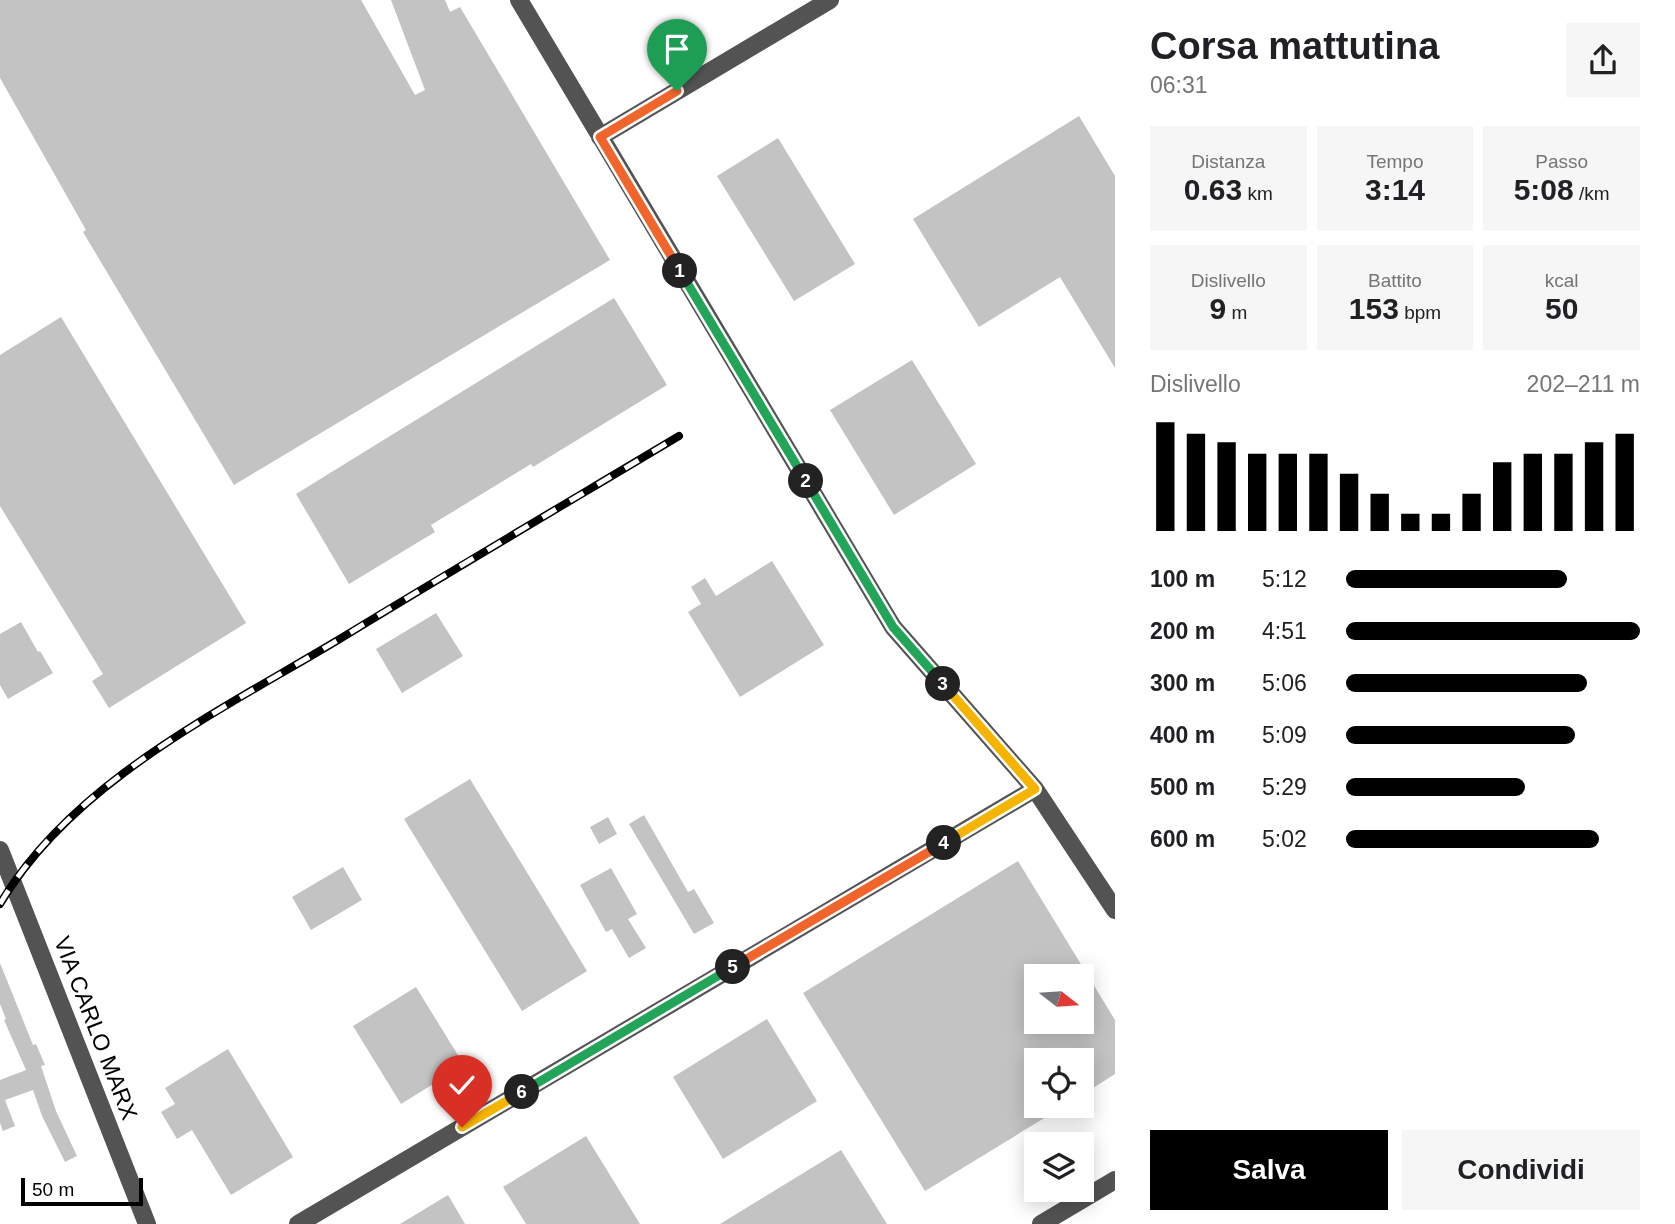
<!DOCTYPE html>
<html lang="it">
<head>
<meta charset="utf-8">
<style>
	:root { --surface:#fff; --page:#f6f6f6; --text:#202124; --muted:#757577; --accent:#000 }
	body { margin:0; font-family:Helvetica,sans-serif; background:var(--page); color:var(--text); height:100vh; display:flex; flex-direction:column; font-size:26px; white-space:nowrap }
	* { box-sizing:border-box; margin:0 }
	p { font-size:23px; color:var(--muted) }
	.icon { flex:none; width:38px; height:38px; fill:none; stroke:currentColor; stroke-width:2; stroke-linecap:round; stroke-linejoin:round }
	.map { position:relative; flex:1; overflow:hidden }
	.details { display:flex; flex-direction:column; background:var(--surface); width:560px }
	.details>* { flex:none }
	.needle { width:46px; rotate:107deg }
	.controls { position:absolute; left:1024px; top:964px; display:grid; gap:14px }
	.controls a { display:grid; place-items:center; width:70px; height:70px; border-radius:0px; background:var(--surface); box-shadow:0 4px 18px #0003; font-size:35px }
	.scale { position:absolute; left:21px; bottom:18px; width:122px; box-sizing:border-box; padding-left:7px; border:4px solid #000; border-top:0; font-size:19px; line-height:24px; white-space:nowrap; color:#000; -webkit-text-stroke:5px #fff; paint-order:stroke }
	.pin { position:absolute; display:grid; place-items:center; width:60px; height:60px; color:#fff; margin:-72px -30px; border-radius:50% 50% 50% 0; rotate:-45deg; box-shadow:0 0 7px #0007 }
	.pin .icon { rotate:45deg }
	.km { position:absolute; width:35px; height:35px; margin:-18px; border-radius:50%; background:#222; color:#fff; font-size:19px; line-height:35px; text-align:center }
	.round { display:grid; place-items:center; flex:none; width:74px; height:74px; border-radius:0px; background:var(--page) }
	.head { display:flex; align-items:center; justify-content:space-between; height:119px; padding:0 35px }
	h1 { font-size:38px; font-weight:600; line-height:52px }
	.metrics { display:grid; grid-template-columns:repeat(3,1fr); gap:10px; height:119px; padding:7px 35px }
	.metrics div { display:grid; align-content:center; border-radius:0px; background:var(--page); text-align:center }
	.metrics b { font-size:30px; font-weight:600 }
	.metrics small { font-size:19px; font-weight:400 }
	.metrics p { font-size:19px }
	.chart { height:196px; padding:14px 35px }
	.chart p { display:flex; justify-content:space-between }
	.chart svg { width:100%; height:126px; margin-top:7px; stroke:var(--accent); stroke-width:6 }
	.primary-button { display:flex; gap:14px; margin-top:auto; padding:14px 35px }
	.primary-button a { flex:1; height:80px; border-radius:0px; background:var(--accent); color:#fff; font-size:28px; font-weight:600; line-height:80px; text-align:center }
	.primary-button a+a { background:var(--page); color:var(--text) }
	ul { padding:0 35px; list-style:none; font-size:23px }
	li { display:grid; grid-template-columns:112px 84px 1fr; align-items:center; height:52px }
	li i { height:18px; border-radius:9px; background:var(--accent) }
	main { display:flex; flex:1; min-height:0 }
	.map>svg:first-child { display:block }
	.building { fill:#c3c3c3; fill-rule:evenodd }
	.lines { fill:none; stroke-linecap:round; stroke-linejoin:round }
	.minor { stroke:#535353; stroke-width:18 }
	.rail-casing { stroke:#000; stroke-width:8 }
	.rail { stroke:#fff; stroke-width:5; stroke-dasharray:16; stroke-linecap:butt }
	.split-1-casing { stroke:#fff; stroke-width:14 }
	.split-2-casing { stroke:#fff; stroke-width:14 }
	.split-3-casing { stroke:#fff; stroke-width:14 }
	.split-4-casing { stroke:#fff; stroke-width:14 }
	.split-5-casing { stroke:#fff; stroke-width:14 }
	.split-6-casing { stroke:#fff; stroke-width:14 }
	.split-7-casing { stroke:#fff; stroke-width:14 }
	.split-1 { stroke:#f0652b; stroke-width:9 }
	.split-2 { stroke:#22a559; stroke-width:9 }
	.split-3 { stroke:#22a559; stroke-width:9 }
	.split-4 { stroke:#f5b400; stroke-width:9 }
	.split-5 { stroke:#f0652b; stroke-width:9 }
	.split-6 { stroke:#22a559; stroke-width:9 }
	.split-7 { stroke:#f5b400; stroke-width:9 }
	.labels { text-anchor:middle; dominant-baseline:central; stroke-width:7; stroke-linejoin:round; paint-order:stroke }
	.street-label { font-size:23px; fill:#000; stroke:#fff }
</style>
</head>
<body>
<main>
<div class="map">
<svg width="1115" height="1224" viewBox="0 0 1115 1224">
	<rect width="100%" height="100%" fill="#fff"/>
	<!-- building -->
	<path class="building" d="M 0,0 L 361,0 L 415,95 L 425,90 L 391,0 L 445,0 L 450,12 L 460,7 L 610,260 L 234,485 L 83,232 L 86,230 L 0,78 Z
		M 1079,116 L 1115,176 L 1115,368 L 1060,277 L 979,327 L 913,219 Z
		M 778,138 L 855,264 L 794,301 L 717,176 Z
		M 614,298 L 667,385 L 533,467 L 531,464 L 431,525 L 435,532 L 349,584 L 296,494 Z
		M 61,317 L 246,623 L 109,708 L 92,681 L 103,674 L 0,506 L 0,355 Z
		M 912,360 L 976,464 L 894,515 L 830,410 Z
		M 772,561 L 824,645 L 740,697 L 688,612 L 701,604 L 691,587 L 705,578 L 716,596 Z
		M 436,613 L 463,656 L 402,693 L 376,649 Z
		M 21,622 L 38,652 L 40,651 L 53,673 L 8,699 L 0,685 L 0,634 Z
		M 470,779 L 587,971 L 522,1011 L 404,819 Z
		M 644,815 L 688,892 L 694,889 L 714,923 L 694,934 L 629,824 Z
		M 608,817 L 617,834 L 599,844 L 590,827 Z
		M 1018,861 L 1115,1020 L 1115,1074 L 1082,1095 L 1082,1060 L 1036,1060 L 1036,1106 L 1064,1106 L 925,1191 L 803,993 ZM 1036,976 L 1082,976 L 1082,1022 L 1036,1022 Z
		M 343,867 L 362,900 L 311,930 L 292,897 Z
		M 611,868 L 637,914 L 628,919 L 646,948 L 629,958 L 612,929 L 606,932 L 580,885 Z
		M 0,963 L 33,1045 L 36,1044 L 45,1065 L 41,1066 L 56,1111 L 77,1156 L 65,1162 L 42,1116 L 33,1090 L 5,1100 L 15,1126 L 3,1131 L 0,1123 L 0,1080 L 26,1070 L 4,1020 L 6,1019 L 0,1004 Z
		M 416,987 L 464,1065 L 401,1104 L 353,1026 Z
		M 767,1019 L 817,1101 L 723,1159 L 673,1077 Z
		M 228,1049 L 293,1157 L 231,1195 L 192,1130 L 177,1139 L 161,1112 L 175,1104 L 165,1088 Z
		M 586,1136 L 640,1224 L 526,1224 L 503,1187 Z
		M 841,1150 L 887,1224 L 720,1224 Z
		M 448,1195 L 465,1224 L 400,1224 Z"/>
	<g class="lines">
		<!-- minor -->
		<path class="minor" d="M 519,0 L 893,627 L 1035,789 L 1115,910
			M 600,137 L 830,0
			M 0,850 L 147,1224
			M 298,1224 L 1035,789
			M 1041,1224 L 1115,1180"/>
		<!-- rail casing -->
		<g class="rail-casing">
			<path id="rail" d="M 0,904 C 72,782 220,711 338,640 C 451,571 565,504 679,436"/>
		</g>
		<!-- rail -->
		<use href="#rail" class="rail"/>
	</g>
	<g class="lines">
		<!-- split-1 casing -->
		<g class="split-1-casing">
			<path id="split-1" d="M 677,91 L 600,137 L 680,271"/>
		</g>
		<!-- split-2 casing -->
		<g class="split-2-casing">
			<path id="split-2" d="M 680,271 L 806,481"/>
		</g>
		<!-- split-3 casing -->
		<g class="split-3-casing">
			<path id="split-3" d="M 806,481 L 893,627 L 943,684"/>
		</g>
		<!-- split-4 casing -->
		<g class="split-4-casing">
			<path id="split-4" d="M 943,684 L 1035,789 L 944,843"/>
		</g>
		<!-- split-5 casing -->
		<g class="split-5-casing">
			<path id="split-5" d="M 733,967 L 944,843"/>
		</g>
		<!-- split-6 casing -->
		<g class="split-6-casing">
			<path id="split-6" d="M 522,1092 L 733,967"/>
		</g>
		<!-- split-7 casing -->
		<g class="split-7-casing">
			<path id="split-7" d="M 462,1127 L 522,1092"/>
		</g>
		<!-- split-1 -->
		<use href="#split-1" class="split-1"/>
		<!-- split-2 -->
		<use href="#split-2" class="split-2"/>
		<!-- split-3 -->
		<use href="#split-3" class="split-3"/>
		<!-- split-4 -->
		<use href="#split-4" class="split-4"/>
		<!-- split-5 -->
		<use href="#split-5" class="split-5"/>
		<!-- split-6 -->
		<use href="#split-6" class="split-6"/>
		<!-- split-7 -->
		<use href="#split-7" class="split-7"/>
	</g>
	<g class="labels">
		<!-- street labels -->
		<g class="street-label">
			<text transform="translate(96 1028) rotate(69)">VIA CARLO MARX</text>
		</g>
	</g>
</svg>
<div class="controls">
<a><svg class="needle" viewBox="-14 -14 28 28"><path d="M0-13l5 13h-10z" fill="#e53935"/><path d="M0 13l5-13h-10z" fill="#757577"/></svg></a>
<a><svg class="icon" aria-label="locate" viewBox="0 0 24 24"><circle cx="12" cy="12" r="6"/><path d="M12 2v4M12 18v4M2 12h4M18 12h4"/></svg></a>
<a><svg class="icon" aria-label="layers" viewBox="0 0 24 24"><path d="M12 4l9 5-9 5-9-5zM3 14l9 5 9-5"/></svg></a>
</div>
<div class="scale">50 m</div>
<div class="pin" style="left:677px;top:91px;background:#1e9e55"><svg class="icon" aria-label="arrive" viewBox="0 0 24 24"><path d="M6 21V4h12l-3 4 3 4H6"/></svg></div>
<div class="pin" style="left:462px;top:1127px;background:#d93025"><svg class="icon" aria-label="check" viewBox="0 0 24 24"><path d="M5 12l5 5 9-10"/></svg></div>
<b class="km" style="left:680px;top:271px">1</b>
<b class="km" style="left:806px;top:481px">2</b>
<b class="km" style="left:943px;top:684px">3</b>
<b class="km" style="left:944px;top:843px">4</b>
<b class="km" style="left:733px;top:967px">5</b>
<b class="km" style="left:522px;top:1092px">6</b>
</div>
<section class="details">
<div class="head"><div><h1>Corsa mattutina</h1><p>06:31</p></div><a class="round"><svg class="icon" aria-label="share" viewBox="0 0 24 24"><path d="M12 15V3M7 8l5-5 5 5M5 13v7h14v-7"/></svg></a></div>
<div class="metrics">
<div><p>Distanza</p><b>0.63<small> km</small></b></div>
<div><p>Tempo</p><b>3:14</b></div>
<div><p>Passo</p><b>5:08<small> /km</small></b></div>
</div>
<div class="metrics">
<div><p>Dislivello</p><b>9<small> m</small></b></div>
<div><p>Battito</p><b>153<small> bpm</small></b></div>
<div><p>kcal</p><b>50</b></div>
</div>
<div class="chart"><p><span>Dislivello</span>202–211 m</p>
<svg viewBox="0 0 160 44" preserveAspectRatio="none"><path d="M5 44V6M15 44V10M25 44V13M35 44V17M45 44V17M55 44V17M65 44V24M75 44V31M85 44V38M95 44V38M105 44V31M115 44V20M125 44V17M135 44V17M145 44V13M155 44V10"/></svg>
</div>
<ul>
<li><b>100 m</b>5:12<i style="width:75%"></i></li>
<li><b>200 m</b>4:51<i style="width:100%"></i></li>
<li><b>300 m</b>5:06<i style="width:82%"></i></li>
<li><b>400 m</b>5:09<i style="width:78%"></i></li>
<li><b>500 m</b>5:29<i style="width:61%"></i></li>
<li><b>600 m</b>5:02<i style="width:86%"></i></li>
</ul>
<div class="primary-button"><a>Salva</a><a>Condividi</a></div>
</section>
</main>
</body>
</html>
